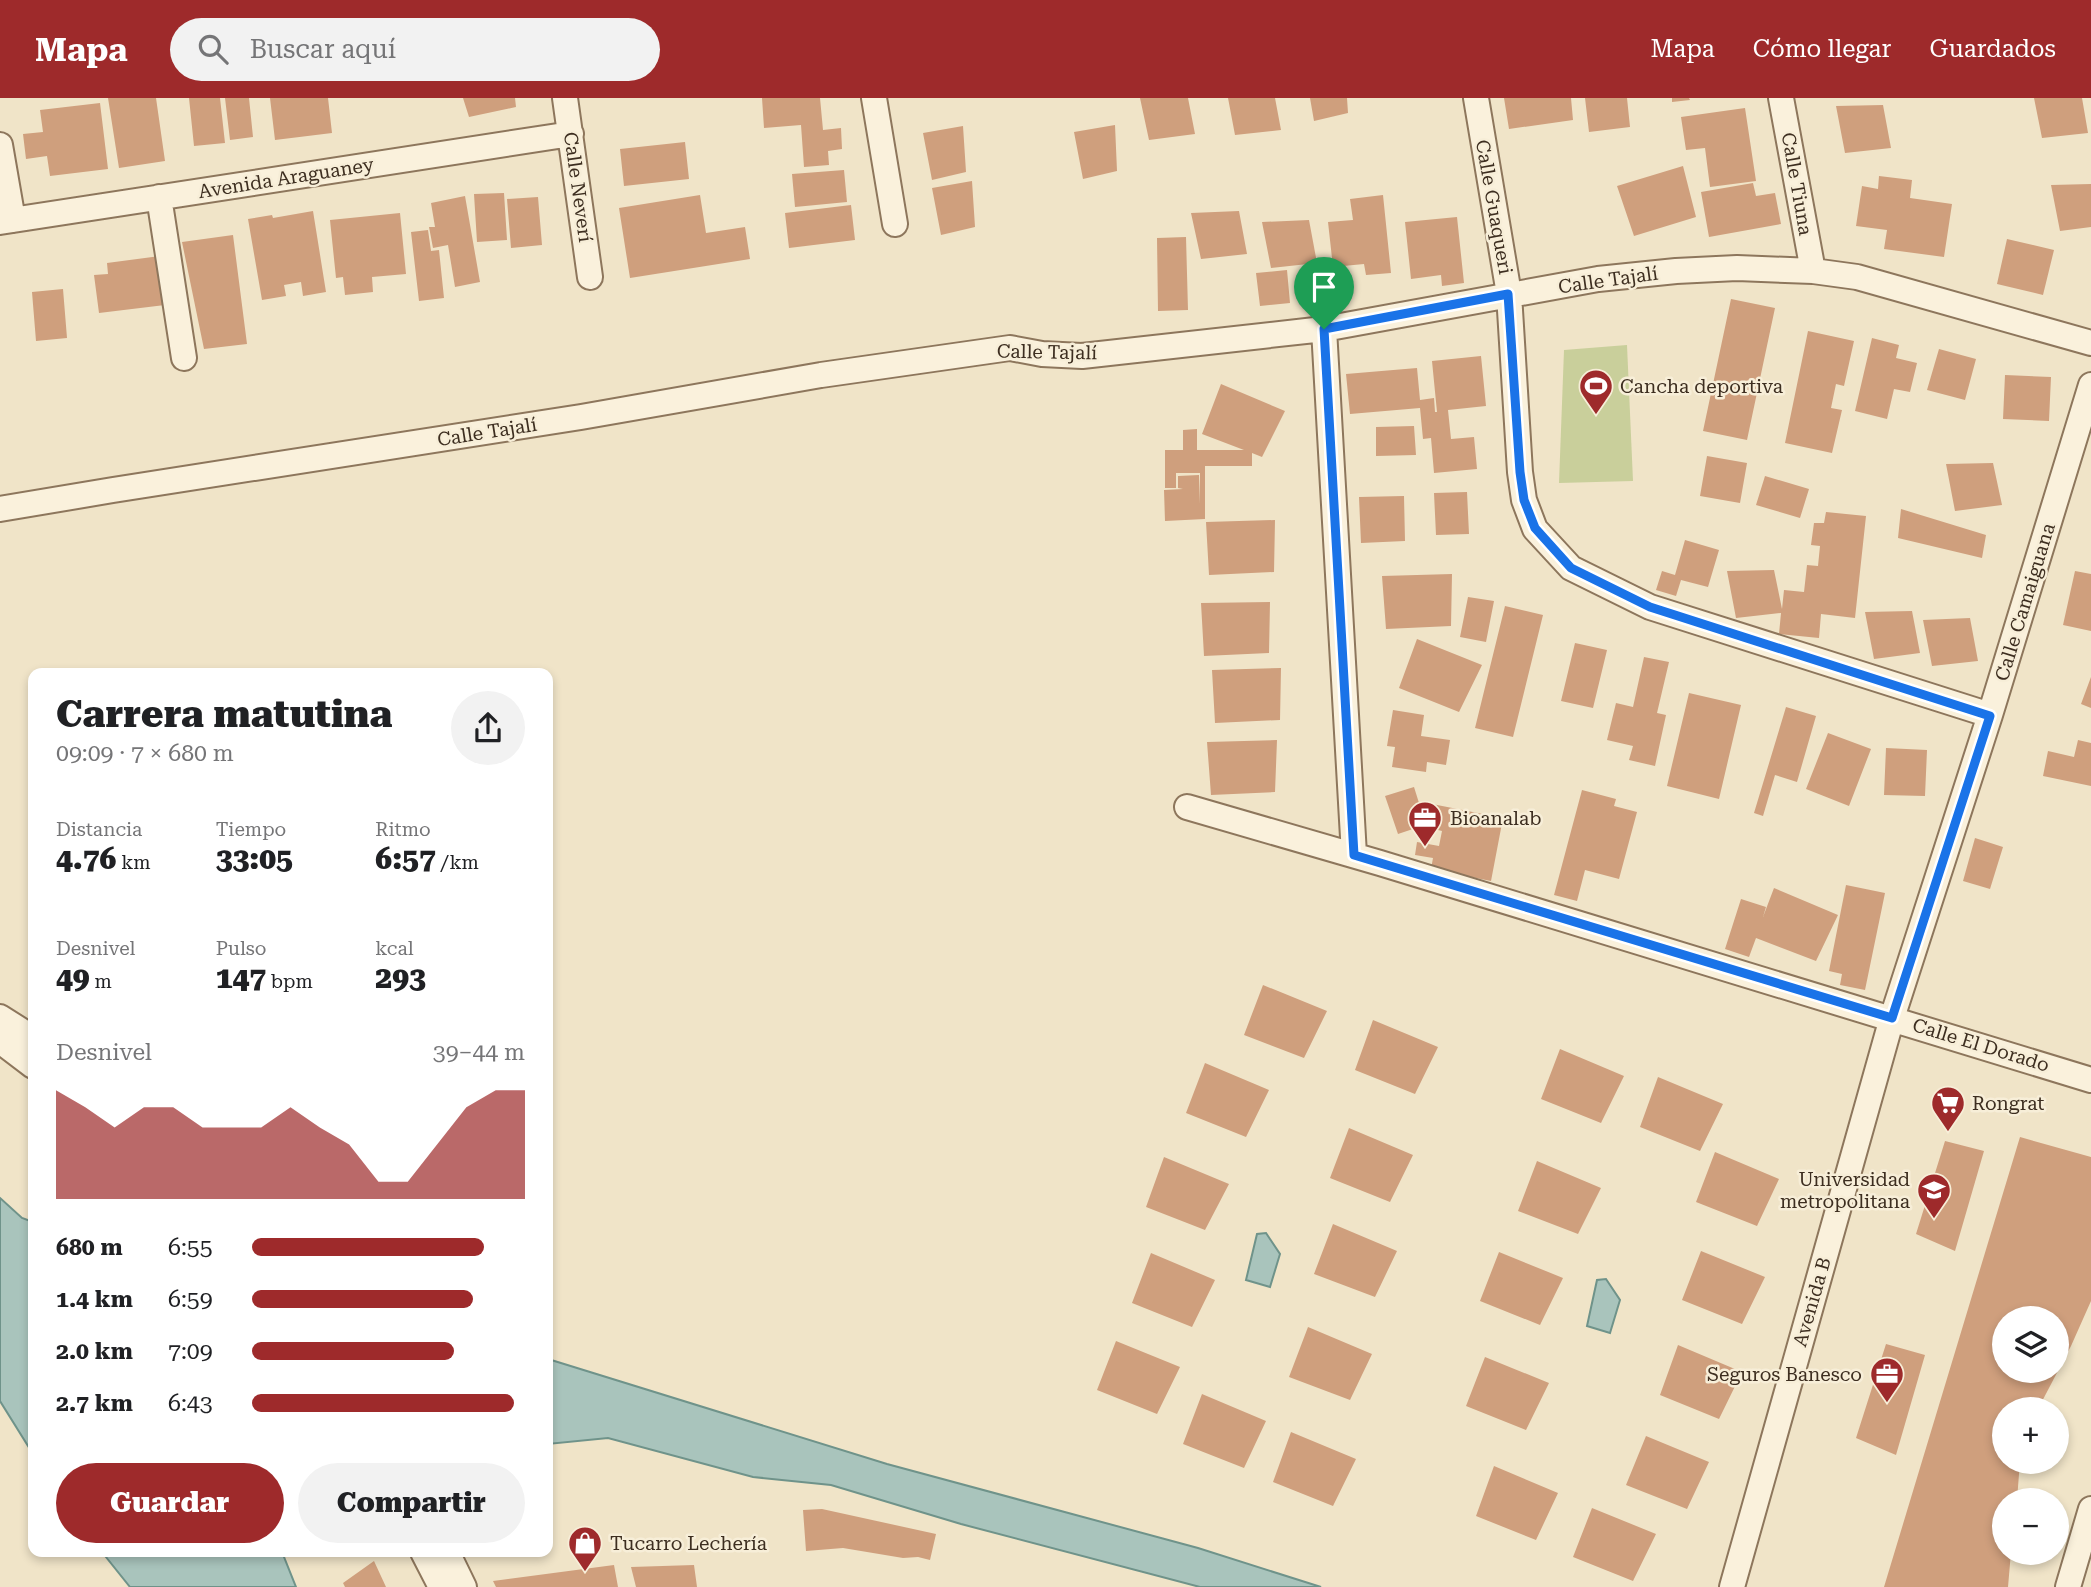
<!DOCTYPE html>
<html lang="es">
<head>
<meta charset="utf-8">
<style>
	:root { --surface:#fff; --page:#f2f2f2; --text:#202124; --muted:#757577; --accent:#9e2a2b }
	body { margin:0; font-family:"Roboto Serif",serif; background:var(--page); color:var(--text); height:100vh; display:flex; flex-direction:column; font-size:26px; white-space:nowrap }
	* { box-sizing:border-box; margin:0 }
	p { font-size:23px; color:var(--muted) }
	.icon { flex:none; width:38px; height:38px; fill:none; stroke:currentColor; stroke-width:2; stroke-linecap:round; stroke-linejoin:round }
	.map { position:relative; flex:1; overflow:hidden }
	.details { position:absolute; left:28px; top:570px; width:525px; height:889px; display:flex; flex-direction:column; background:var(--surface); border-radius:14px; box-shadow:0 4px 10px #0003 }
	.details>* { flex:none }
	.buttons { position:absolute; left:1992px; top:1208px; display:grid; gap:14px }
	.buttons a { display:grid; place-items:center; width:77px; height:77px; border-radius:50%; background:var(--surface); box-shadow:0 4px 10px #0003; font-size:35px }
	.pin { position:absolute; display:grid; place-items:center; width:60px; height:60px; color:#fff; margin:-72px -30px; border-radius:50% 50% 50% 0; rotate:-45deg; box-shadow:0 0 7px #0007 }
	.pin .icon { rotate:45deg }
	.round { display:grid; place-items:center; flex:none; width:74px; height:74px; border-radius:37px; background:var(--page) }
	.summary { display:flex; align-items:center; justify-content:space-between; height:119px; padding:0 28px }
	h1 { font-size:38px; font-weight:800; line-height:52px }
	.stats { display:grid; grid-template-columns:repeat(3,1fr); gap:10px; height:119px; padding:7px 28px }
	.stats div { display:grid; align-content:center }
	.stats b { font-size:30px; font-weight:800 }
	.stats small { font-size:19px; font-weight:400 }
	.stats p { font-size:19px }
	.chart { height:196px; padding:14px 28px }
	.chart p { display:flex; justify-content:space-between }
	.chart svg { width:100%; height:126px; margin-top:7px; fill:var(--accent); opacity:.7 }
	.button { display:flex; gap:14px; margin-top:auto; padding:14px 28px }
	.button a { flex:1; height:80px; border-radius:42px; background:var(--accent); color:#fff; font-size:28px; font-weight:800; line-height:80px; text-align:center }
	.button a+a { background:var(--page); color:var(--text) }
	ul { padding:0 28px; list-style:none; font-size:23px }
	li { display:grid; grid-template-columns:112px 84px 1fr; align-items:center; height:52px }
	li i { height:18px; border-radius:9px; background:var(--accent) }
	header { display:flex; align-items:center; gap:42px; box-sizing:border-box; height:98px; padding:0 35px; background:var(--accent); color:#fff }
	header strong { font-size:33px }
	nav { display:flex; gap:38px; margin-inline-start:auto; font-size:24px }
	.search { width:490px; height:63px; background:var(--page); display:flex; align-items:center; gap:18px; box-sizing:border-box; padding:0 24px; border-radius:38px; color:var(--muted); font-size:26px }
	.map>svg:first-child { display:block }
	.green { fill:#c9cf9b }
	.water { fill:#a9c4bc; stroke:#6f938a; stroke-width:2 }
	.building { fill:#cf9f7d; fill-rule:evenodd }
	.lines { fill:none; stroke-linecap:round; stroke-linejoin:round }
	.street-casing { stroke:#8d765c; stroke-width:28 }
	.street { stroke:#faf1dc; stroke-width:24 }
	.route-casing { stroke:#fff; stroke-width:14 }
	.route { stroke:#1a73e8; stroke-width:9 }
	.labels { text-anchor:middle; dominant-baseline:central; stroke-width:5; stroke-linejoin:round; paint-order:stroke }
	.street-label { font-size:19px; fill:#3d2e20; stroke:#f7eed8 }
	.poi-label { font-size:19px; fill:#3d2e20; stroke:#f7eed8; text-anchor:start }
</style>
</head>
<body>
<header>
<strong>Mapa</strong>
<div class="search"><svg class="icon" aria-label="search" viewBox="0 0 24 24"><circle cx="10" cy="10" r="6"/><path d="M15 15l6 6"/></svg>Buscar aquí</div>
<nav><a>Mapa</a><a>Cómo llegar</a><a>Guardados</a></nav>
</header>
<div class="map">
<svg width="2091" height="1489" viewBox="0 0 2091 1489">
	<rect width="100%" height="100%" fill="#f0e4c8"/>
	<!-- green -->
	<path class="green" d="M 1627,247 L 1633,383 L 1559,385 L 1564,252 Z"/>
	<!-- water -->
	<path class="water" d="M 0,1100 L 22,1120 L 33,1124 L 33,1356 L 0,1303 Z
		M 1266,1135 L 1280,1156 L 1270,1189 L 1246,1182 L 1257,1136 Z
		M 1606,1181 L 1620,1202 L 1610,1235 L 1587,1228 L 1597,1182 Z
		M 548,1261 L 887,1366 L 1198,1450 L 1321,1489 L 1200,1489 L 961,1426 L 831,1387 L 753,1379 L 608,1340 L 548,1346 Z
		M 102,1454 L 282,1454 L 296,1489 L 130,1489 Z"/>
	<!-- building -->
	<path class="building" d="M 108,0 L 156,0 L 165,63 L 119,70 Z
		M 189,0 L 220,0 L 225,45 L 194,48 Z
		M 225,0 L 249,0 L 253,39 L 230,42 Z
		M 270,0 L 328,0 L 332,35 L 275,42 Z
		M 463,0 L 515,0 L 516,9 L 469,19 Z
		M 762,0 L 820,0 L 823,32 L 841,30 L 842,51 L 828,53 L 829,67 L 804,69 L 801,27 L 764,30 Z
		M 1140,0 L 1188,0 L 1195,36 L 1149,42 Z
		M 1228,0 L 1275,0 L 1281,32 L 1235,37 Z
		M 1310,0 L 1347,0 L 1348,15 L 1314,23 Z
		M 1504,0 L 1571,0 L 1573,22 L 1509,31 Z
		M 1585,0 L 1627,0 L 1630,29 L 1589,34 Z
		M 1672,0 L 1689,0 L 1690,2 L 1672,4 Z
		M 2034,0 L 2082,0 L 2088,35 L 2042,40 Z
		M 100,5 L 108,71 L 50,78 L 47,58 L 26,61 L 23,36 L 43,34 L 40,12 Z
		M 1883,7 L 1891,50 L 1845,55 L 1836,8 Z
		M 1745,10 L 1756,83 L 1710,89 L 1705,50 L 1686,52 L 1681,19 Z
		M 1115,27 L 1117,73 L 1083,81 L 1074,34 Z
		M 963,28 L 966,74 L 932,82 L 923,35 Z
		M 685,44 L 689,81 L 624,88 L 620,51 Z
		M 1683,68 L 1696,119 L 1634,138 L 1617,88 Z
		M 844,72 L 847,104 L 795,109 L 792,76 Z
		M 1879,78 L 1912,82 L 1910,100 L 1952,106 L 1944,159 L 1884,151 L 1887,132 L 1856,128 L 1862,88 L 1878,91 Z
		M 972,83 L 975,129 L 941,137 L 932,90 Z
		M 1753,85 L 1756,98 L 1775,95 L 1781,126 L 1709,139 L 1701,94 Z
		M 2091,86 L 2091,129 L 2060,133 L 2051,87 Z
		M 504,95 L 507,142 L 477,144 L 474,96 Z
		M 700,97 L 706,135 L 745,129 L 750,161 L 630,180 L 619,110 Z
		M 1383,97 L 1391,175 L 1366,177 L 1364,166 L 1333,169 L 1328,124 L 1353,122 L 1350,101 Z
		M 465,98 L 480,184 L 455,189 L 448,147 L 433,150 L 429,129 L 435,129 L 431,105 Z
		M 538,99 L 542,147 L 511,150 L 507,101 Z
		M 851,107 L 855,142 L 789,150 L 785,115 Z
		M 313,113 L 326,194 L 303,198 L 301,184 L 284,187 L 286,198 L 262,202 L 248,121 L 272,117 L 273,120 Z
		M 1239,113 L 1247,156 L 1201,161 L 1191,115 Z
		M 400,115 L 406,176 L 372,179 L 373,194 L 345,197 L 343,179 L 336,180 L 330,122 Z
		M 1457,119 L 1464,185 L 1442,188 L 1441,177 L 1411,181 L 1405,124 Z
		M 1309,122 L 1317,165 L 1271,170 L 1262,124 Z
		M 428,132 L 431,153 L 439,152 L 444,200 L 419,203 L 411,134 Z
		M 233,137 L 247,246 L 204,251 L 182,144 Z
		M 1186,139 L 1188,212 L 1158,213 L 1157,140 Z
		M 2007,141 L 2054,152 L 2043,197 L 1997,186 Z
		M 160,158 L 165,207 L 99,215 L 94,177 L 108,176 L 107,165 Z
		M 1287,172 L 1290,205 L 1260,208 L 1256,175 Z
		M 63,191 L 67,240 L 36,243 L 32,194 Z
		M 1731,201 L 1775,210 L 1747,342 L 1703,333 Z
		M 1808,233 L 1854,243 L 1844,288 L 1836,286 L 1831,310 L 1842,312 L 1832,355 L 1785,345 Z
		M 1872,240 L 1899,247 L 1896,260 L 1917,265 L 1910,294 L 1894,291 L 1887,321 L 1855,313 Z
		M 1939,251 L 1976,261 L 1965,302 L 1927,292 Z
		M 1481,258 L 1486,308 L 1448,312 L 1451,341 L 1474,339 L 1477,371 L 1434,375 L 1431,340 L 1423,341 L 1420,310 L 1350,316 L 1346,276 L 1417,270 L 1420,302 L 1434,300 L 1435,314 L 1437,314 L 1432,263 Z
		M 2005,277 L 2051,279 L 2049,323 L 2003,321 Z
		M 1221,286 L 1285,313 L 1262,359 L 1252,355 L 1252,368 L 1205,368 L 1205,421 L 1165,423 L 1164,392 L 1183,391 L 1178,390 L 1178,378 L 1199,377 L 1200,406 L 1200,375 L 1176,375 L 1176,390 L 1165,390 L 1165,352 L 1183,352 L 1183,332 L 1197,331 L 1197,352 L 1244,352 L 1202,336 Z
		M 1414,328 L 1416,357 L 1376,358 L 1376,329 Z
		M 1707,358 L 1747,365 L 1740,405 L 1700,398 Z
		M 1993,365 L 2002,407 L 1955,413 L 1946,366 Z
		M 1765,378 L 1809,391 L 1800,420 L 1756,407 Z
		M 1467,394 L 1469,436 L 1436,437 L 1434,395 Z
		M 1404,398 L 1405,443 L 1361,445 L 1359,399 Z
		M 1901,411 L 1986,437 L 1982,460 L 1898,440 Z
		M 1826,414 L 1866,418 L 1855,520 L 1821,516 L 1819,540 L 1779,536 L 1781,515 L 1736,520 L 1727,473 L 1774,472 L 1782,511 L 1784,492 L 1804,494 L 1807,467 L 1818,468 L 1820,448 L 1811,447 L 1814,425 L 1824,425 Z
		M 1275,422 L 1274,474 L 1209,477 L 1206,424 Z
		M 1685,442 L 1719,452 L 1708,489 L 1681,482 L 1676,498 L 1656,492 L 1662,473 L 1675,477 Z
		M 2075,473 L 2091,476 L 2091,533 L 2063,527 Z
		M 1452,476 L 1451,528 L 1386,531 L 1382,478 Z
		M 1468,499 L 1494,503 L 1486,544 L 1460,539 Z
		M 1270,504 L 1269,555 L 1204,558 L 1201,505 Z
		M 1505,508 L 1543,517 L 1513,639 L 1475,630 Z
		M 1912,513 L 1920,555 L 1874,561 L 1865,514 Z
		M 1970,520 L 1978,563 L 1932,568 L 1923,522 Z
		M 1417,541 L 1482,567 L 1459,614 L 1399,590 Z
		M 1575,545 L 1607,552 L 1593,610 L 1561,603 Z
		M 1644,559 L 1669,564 L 1657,615 L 1666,617 L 1655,668 L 1629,662 L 1633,648 L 1607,642 L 1616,605 L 1633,609 Z
		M 1281,570 L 1280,622 L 1215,625 L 1212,572 Z
		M 2091,579 L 2091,610 L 2081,606 Z
		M 1689,595 L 1741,607 L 1719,701 L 1667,688 Z
		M 1786,609 L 1816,618 L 1797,684 L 1775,677 L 1763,718 L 1754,715 Z
		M 1393,612 L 1424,617 L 1421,638 L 1450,642 L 1446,667 L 1427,664 L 1426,674 L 1392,669 L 1395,649 L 1387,648 Z
		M 1828,635 L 1871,651 L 1849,708 L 1806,691 Z
		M 1277,642 L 1275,694 L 1211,697 L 1207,644 Z
		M 2078,642 L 2091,645 L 2091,688 L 2043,678 L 2048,653 L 2074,659 Z
		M 1886,650 L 1927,652 L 1925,698 L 1884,697 Z
		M 1414,689 L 1424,721 L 1427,705 L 1503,720 L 1491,783 L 1431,771 L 1433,760 L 1415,757 L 1417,744 L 1439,748 L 1442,733 L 1422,728 L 1398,736 L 1385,698 Z
		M 1582,692 L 1616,701 L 1614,708 L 1637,714 L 1619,781 L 1585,772 L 1577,803 L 1554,797 Z
		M 1975,740 L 2003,749 L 1990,791 L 1963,783 Z
		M 1846,787 L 1885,795 L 1865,892 L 1840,887 L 1842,876 L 1829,873 Z
		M 1774,790 L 1838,817 L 1816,863 L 1756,840 L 1749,859 L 1725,851 L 1741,801 L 1766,809 L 1763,819 Z
		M 1263,887 L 1327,913 L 1304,960 L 1244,937 Z
		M 1373,922 L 1438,949 L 1415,996 L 1355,972 Z
		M 1560,951 L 1624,978 L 1601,1025 L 1541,1001 Z
		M 1205,965 L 1269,992 L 1246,1039 L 1186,1015 Z
		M 1658,979 L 1723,1006 L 1700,1053 L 1640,1029 Z
		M 1349,1030 L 1413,1057 L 1390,1104 L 1330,1080 Z
		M 2020,1039 L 2091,1059 L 2091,1203 L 2071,1248 L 2038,1311 L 2004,1311 L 2004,1363 L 2020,1363 L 2017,1402 L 2004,1402 L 2004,1454 L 2011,1454 L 2008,1489 L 1884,1489 ZM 2004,1220 L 2056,1220 L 2056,1272 L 2004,1272 Z
		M 1945,1043 L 1984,1053 L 1955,1153 L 1916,1136 Z
		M 1715,1054 L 1779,1081 L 1757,1128 L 1696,1104 Z
		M 1164,1059 L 1229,1086 L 1205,1132 L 1146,1109 Z
		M 1537,1063 L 1601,1090 L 1578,1136 L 1518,1113 Z
		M 1333,1126 L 1397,1153 L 1375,1199 L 1314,1176 Z
		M 1701,1153 L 1765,1179 L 1742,1226 L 1682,1202 Z
		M 1499,1154 L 1563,1180 L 1540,1227 L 1480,1203 Z
		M 1151,1155 L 1215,1182 L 1192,1229 L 1132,1205 Z
		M 1308,1229 L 1372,1256 L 1350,1302 L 1289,1279 Z
		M 1116,1243 L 1180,1269 L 1157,1316 L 1097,1292 Z
		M 1886,1246 L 1925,1257 L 1896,1357 L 1856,1340 Z
		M 1678,1247 L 1742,1274 L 1719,1321 L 1660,1297 Z
		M 1485,1259 L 1549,1285 L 1526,1332 L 1466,1308 Z
		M 1202,1296 L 1266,1323 L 1244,1370 L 1183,1346 Z
		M 1291,1334 L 1356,1361 L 1333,1408 L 1273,1384 Z
		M 1646,1338 L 1709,1364 L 1687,1411 L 1626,1387 Z
		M 1494,1368 L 1558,1395 L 1536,1442 L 1476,1418 Z
		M 1592,1410 L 1656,1436 L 1633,1483 L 1573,1459 Z
		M 822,1411 L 936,1436 L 930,1462 L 918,1459 L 903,1460 L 843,1450 L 806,1453 L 803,1412 Z
		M 374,1463 L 386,1489 L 345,1489 L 343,1485 Z
		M 614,1467 L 618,1489 L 496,1489 L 493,1483 Z
		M 694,1467 L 697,1489 L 636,1489 L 631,1469 Z"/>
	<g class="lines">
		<!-- street casing -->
		<g class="street-casing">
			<path id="street" d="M 565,0 L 590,179
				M 874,0 L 895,126
				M 1476,0 L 1509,196 L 1520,374 L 1524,402 L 1535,431 L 1571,470 L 1650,509 L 1990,617
				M 1781,0 L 1813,173
				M 0,47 L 13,122
				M 159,99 L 184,260
				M 0,124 L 571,36
				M 1324,231 L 1354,757
				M 0,411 L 113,392 L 581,319 L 821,277 L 1010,250 L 1042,256 L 1082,258 L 1324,231 L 1598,181 L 1676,173 L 1737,170 L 1813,173 L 1857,179 L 2091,245
				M 1187,709 L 1380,765 L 2091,982
				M 0,919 L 33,940
				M 0,943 L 33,968
				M 423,1454 L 441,1489
				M 447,1454 L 464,1489
				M 1732,1489 L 1892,920 L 1990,617 L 2091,287
				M 2068,1489 L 2091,1411"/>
		</g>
		<!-- street -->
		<use href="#street" class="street"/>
	</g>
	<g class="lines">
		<!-- route casing -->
		<g class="route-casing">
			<path id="route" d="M 1508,196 L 1520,374 L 1524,402 L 1535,430 L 1571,470 L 1650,509 L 1990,618 L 1892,920 L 1354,757 L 1324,231 Z"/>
		</g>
		<!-- route -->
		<use href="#route" class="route"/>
	</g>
	<!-- icons -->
	<defs>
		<g id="stadium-pin" transform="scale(1.75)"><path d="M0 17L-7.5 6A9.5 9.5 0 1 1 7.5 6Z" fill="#9e2a2b" stroke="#f7eed8"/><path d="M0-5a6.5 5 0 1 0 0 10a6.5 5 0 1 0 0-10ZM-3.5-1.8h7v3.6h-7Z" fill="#fff"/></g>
		<g id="office-pin" transform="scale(1.75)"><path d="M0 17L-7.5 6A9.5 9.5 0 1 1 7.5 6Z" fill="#9e2a2b" stroke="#f7eed8"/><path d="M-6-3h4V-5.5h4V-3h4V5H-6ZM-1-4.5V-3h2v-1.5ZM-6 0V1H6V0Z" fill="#fff"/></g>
		<g id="supermarket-pin" transform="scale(1.75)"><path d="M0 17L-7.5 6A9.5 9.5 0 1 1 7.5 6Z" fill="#9e2a2b" stroke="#f7eed8"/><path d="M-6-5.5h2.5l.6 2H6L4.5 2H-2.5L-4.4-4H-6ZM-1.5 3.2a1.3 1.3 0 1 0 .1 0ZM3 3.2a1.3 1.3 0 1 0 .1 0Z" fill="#fff"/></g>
		<g id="university-pin" transform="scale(1.75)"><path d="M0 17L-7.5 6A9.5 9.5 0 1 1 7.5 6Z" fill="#9e2a2b" stroke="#f7eed8"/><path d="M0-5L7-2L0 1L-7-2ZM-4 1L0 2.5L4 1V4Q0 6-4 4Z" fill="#fff"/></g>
		<g id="shop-pin" transform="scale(1.75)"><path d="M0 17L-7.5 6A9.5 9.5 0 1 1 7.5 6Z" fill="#9e2a2b" stroke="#f7eed8"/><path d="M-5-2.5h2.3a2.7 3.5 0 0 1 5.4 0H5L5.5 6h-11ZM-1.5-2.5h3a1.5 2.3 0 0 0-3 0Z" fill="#fff"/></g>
	</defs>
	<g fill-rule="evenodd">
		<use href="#stadium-pin" x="1596" y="288"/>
		<use href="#office-pin" x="1425" y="720"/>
		<use href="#supermarket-pin" x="1948" y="1005"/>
		<use href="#university-pin" x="1934" y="1092"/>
		<use href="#office-pin" x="1887" y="1276"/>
		<use href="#shop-pin" x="585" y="1445"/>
	</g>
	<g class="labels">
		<!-- street labels -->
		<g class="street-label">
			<text transform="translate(286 80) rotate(-9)">Avenida Araguaney</text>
			<text transform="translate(1797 86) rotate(80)">Calle Tiuna</text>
			<text transform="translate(578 89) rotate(82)">Calle Neverí</text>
			<text transform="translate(1494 109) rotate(80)">Calle Guaqueri</text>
			<text transform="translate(1608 182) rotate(-8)">Calle Tajalí</text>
			<text transform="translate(1047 254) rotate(1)">Calle Tajalí</text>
			<text transform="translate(487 334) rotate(-9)">Calle Tajalí</text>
			<text transform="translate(2025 504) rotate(-73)">Calle Camaiguana</text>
			<text transform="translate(1981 947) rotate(17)">Calle El Dorado</text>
			<text transform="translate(1812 1204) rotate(-74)">Avenida B</text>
		</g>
		<!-- poi labels -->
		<g class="poi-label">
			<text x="1620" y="288">Cancha deportiva</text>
			<text x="1450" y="720">Bioanalab</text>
			<text x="1972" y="1005">Rongrat</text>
			<text x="1910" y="1081" text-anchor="end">Universidad<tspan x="1910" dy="22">metropolitana</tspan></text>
			<text x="1862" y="1276" text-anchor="end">Seguros Banesco</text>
			<text x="610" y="1445">Tucarro Lechería</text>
		</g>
	</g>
</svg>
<div class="buttons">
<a><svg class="icon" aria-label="layers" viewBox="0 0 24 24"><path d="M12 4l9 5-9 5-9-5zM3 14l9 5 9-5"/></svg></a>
<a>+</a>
<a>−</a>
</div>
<div class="pin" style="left:1324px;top:231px;background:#1e9e55"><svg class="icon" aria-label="arrive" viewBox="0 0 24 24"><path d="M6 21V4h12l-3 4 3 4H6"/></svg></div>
<section class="details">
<div class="summary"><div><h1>Carrera matutina</h1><p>09:09 · 7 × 680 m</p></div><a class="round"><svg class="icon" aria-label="share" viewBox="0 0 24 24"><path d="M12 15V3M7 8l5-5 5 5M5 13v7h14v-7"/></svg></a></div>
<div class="stats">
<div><p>Distancia</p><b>4.76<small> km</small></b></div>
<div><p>Tiempo</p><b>33:05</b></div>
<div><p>Ritmo</p><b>6:57<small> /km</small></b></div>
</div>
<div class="stats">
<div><p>Desnivel</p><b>49<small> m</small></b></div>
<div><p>Pulso</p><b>147<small> bpm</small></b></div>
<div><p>kcal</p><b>293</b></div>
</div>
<div class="chart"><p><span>Desnivel</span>39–44 m</p>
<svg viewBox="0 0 160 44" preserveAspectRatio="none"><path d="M0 44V6L10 12L20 19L30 12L40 12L50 19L60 19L70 19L80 12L90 19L100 25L110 38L120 38L130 25L140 12L150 6L160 6V44z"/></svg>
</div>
<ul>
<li><b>680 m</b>6:55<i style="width:85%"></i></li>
<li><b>1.4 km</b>6:59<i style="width:81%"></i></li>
<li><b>2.0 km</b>7:09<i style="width:74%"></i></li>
<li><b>2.7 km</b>6:43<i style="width:96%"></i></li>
</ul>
<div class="button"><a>Guardar</a><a>Compartir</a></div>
</section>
</div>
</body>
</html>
